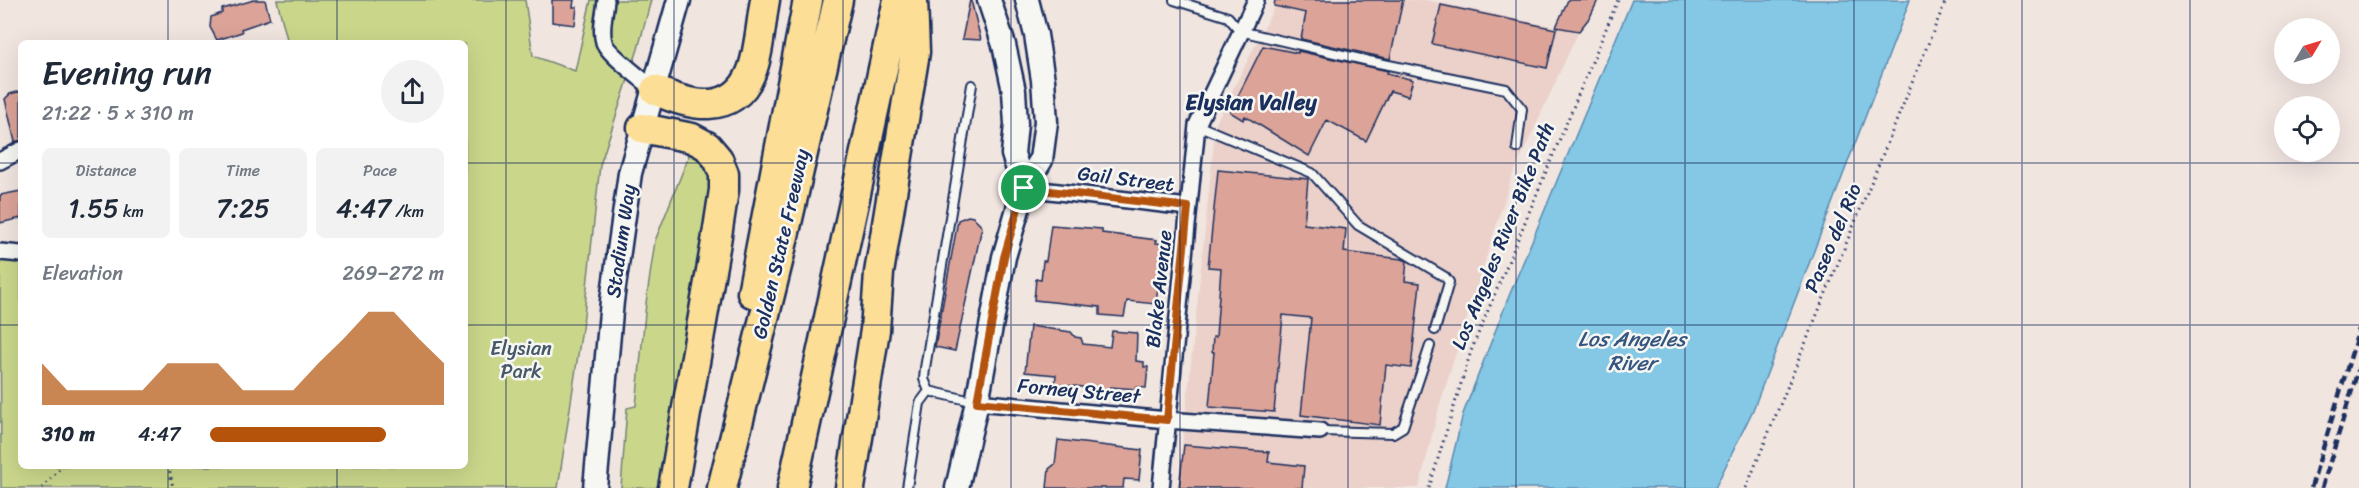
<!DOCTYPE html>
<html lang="en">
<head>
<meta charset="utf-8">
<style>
	:root { --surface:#fff; --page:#f2f2f3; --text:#1f2937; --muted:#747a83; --accent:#b45309 }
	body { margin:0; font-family:Sriracha,sans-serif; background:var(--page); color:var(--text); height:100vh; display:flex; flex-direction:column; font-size:22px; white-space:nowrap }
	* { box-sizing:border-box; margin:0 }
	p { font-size:20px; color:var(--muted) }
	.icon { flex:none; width:33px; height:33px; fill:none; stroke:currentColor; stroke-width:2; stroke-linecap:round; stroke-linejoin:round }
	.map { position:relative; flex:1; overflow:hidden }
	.details { position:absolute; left:18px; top:40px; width:450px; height:429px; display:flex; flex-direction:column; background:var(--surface); border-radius:9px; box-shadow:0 6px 24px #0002 }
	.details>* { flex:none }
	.needle { width:39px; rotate:52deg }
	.buttons { position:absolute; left:2274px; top:18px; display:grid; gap:12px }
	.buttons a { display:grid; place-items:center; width:66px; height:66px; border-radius:50%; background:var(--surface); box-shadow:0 6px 24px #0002; font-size:30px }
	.pin { position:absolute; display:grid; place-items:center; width:51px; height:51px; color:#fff; margin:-26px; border:3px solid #fff; border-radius:50%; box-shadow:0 2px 6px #0007 }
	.round { display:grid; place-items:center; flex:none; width:63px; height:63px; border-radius:32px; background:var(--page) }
	.summary { display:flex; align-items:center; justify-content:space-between; height:102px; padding:0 24px }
	h1 { font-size:33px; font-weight:600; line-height:45px }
	.stats { display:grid; grid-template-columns:repeat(3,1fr); gap:9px; height:102px; padding:6px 24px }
	.stats div { display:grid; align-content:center; border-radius:9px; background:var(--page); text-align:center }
	.stats b { font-size:26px; font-weight:600 }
	.stats small { font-size:16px; font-weight:400 }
	.stats p { font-size:16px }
	.chart { height:168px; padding:12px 24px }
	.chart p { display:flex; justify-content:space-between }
	.chart svg { width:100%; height:108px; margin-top:6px; fill:var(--accent); opacity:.7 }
	ul { padding:0 24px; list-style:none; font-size:20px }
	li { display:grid; grid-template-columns:96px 72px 1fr; align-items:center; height:45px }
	li i { height:15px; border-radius:8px; background:var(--accent) }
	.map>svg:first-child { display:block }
	.built { fill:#ebd1ca }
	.green { fill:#cad78b; stroke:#728374; stroke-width:1.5 }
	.water { fill:#84c8e5; stroke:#5a8baf; stroke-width:1.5 }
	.building { fill:#dca398; stroke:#1b2f5e; stroke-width:1.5 }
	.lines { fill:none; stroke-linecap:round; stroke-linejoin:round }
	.lane-casing { stroke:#1b2f5e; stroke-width:12 }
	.street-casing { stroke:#1b2f5e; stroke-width:20 }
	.secondary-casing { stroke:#1b2f5e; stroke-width:27 }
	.highway-casing { stroke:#1b2f5e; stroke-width:33 }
	.path { stroke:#1b2f5e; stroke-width:3; stroke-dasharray:1.5 4.5; stroke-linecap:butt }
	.lane { stroke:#f6f6f2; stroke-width:8 }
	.street { stroke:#f6f6f2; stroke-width:15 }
	.secondary { stroke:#f6f6f2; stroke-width:22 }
	.highway { stroke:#fcde96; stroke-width:28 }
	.rail { stroke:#1b2f5e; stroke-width:4.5; stroke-dasharray:9 4.5; stroke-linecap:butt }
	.route-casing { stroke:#fff; stroke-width:12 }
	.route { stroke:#b45309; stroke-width:8 }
	.grid { fill:none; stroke:#1b2f5e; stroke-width:1.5; stroke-opacity:0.55 }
	.labels { text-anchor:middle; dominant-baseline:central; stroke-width:5; stroke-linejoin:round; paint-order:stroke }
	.street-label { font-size:20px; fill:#1b2f5e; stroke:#f6f6f2 }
	.park-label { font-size:20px; fill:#475969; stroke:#f6f6f2 }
	.water-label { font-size:21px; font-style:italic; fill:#355580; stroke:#f6f6f2 }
	.quarter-label { font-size:22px; font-weight:bold; fill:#1b2f5e; stroke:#f6f6f2 }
</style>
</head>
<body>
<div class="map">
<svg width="2359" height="488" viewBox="0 0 2359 488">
	<rect width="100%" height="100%" fill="#f1e5e0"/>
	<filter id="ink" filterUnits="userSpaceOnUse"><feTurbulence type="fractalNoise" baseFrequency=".0167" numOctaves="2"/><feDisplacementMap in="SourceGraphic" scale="12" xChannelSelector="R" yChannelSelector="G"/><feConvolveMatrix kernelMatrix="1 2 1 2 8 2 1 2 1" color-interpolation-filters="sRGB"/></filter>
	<g filter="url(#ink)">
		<!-- built -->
		<path class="built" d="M 1278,0 L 1426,0 L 1556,27 L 1568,0 L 1593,0 L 1511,179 L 1439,407 L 1419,488 L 1178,488 L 1216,123 Z"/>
		<!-- green -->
		<path class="green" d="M 277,0 L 525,0 L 533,56 L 575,71 L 591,0 L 651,0 L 638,49 L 600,165 L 584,315 L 558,488 L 1,488 L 0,260 L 21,262 L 21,466 L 465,466 L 465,44 L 288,43 Z
			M 690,153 L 701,157 L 711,177 L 698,273 L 657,488 L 621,488 L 627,408 L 636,406 L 646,303 L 655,241 Z"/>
		<!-- water -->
		<path class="water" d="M 1632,0 L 1910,0 L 1753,410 L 1715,488 L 1445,488 L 1463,414 L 1507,301 Z"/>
		<!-- building -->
		<path class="building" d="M 254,0 L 265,0 L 270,19 L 241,29 L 242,32 L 217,40 L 210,27 L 211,17 L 222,13 L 222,9 Z
			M 552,0 L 574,0 L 573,7 L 577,7 L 575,25 L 552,22 Z
			M 970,0 L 971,0 L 981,40 L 962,39 Z
			M 1275,0 L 1403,0 L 1390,59 L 1301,39 L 1306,13 L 1274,6 Z
			M 1568,0 L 1598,0 L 1590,17 L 1579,31 L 1556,27 Z
			M 1441,5 L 1556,29 L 1547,68 L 1432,44 Z
			M 1263,46 L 1298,53 L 1298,51 L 1388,71 L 1387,73 L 1413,80 L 1408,96 L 1390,91 L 1366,141 L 1327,120 L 1309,156 L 1245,116 L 1243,120 L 1230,112 Z
			M 21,91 L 21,140 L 15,142 L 5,99 L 10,94 Z
			M 1218,170 L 1308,179 L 1304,224 L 1346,229 L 1344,252 L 1402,259 L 1407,261 L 1405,281 L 1420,283 L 1411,368 L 1386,365 L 1380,425 L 1301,415 L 1311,318 L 1283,315 L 1274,412 L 1209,407 L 1214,352 L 1212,352 L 1213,337 L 1216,337 L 1221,268 L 1208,267 Z
			M 21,191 L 21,218 L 0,223 L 0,195 Z
			M 968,216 L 973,217 L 982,227 L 955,351 L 935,347 L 958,220 Z
			M 1051,225 L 1102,229 L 1102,233 L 1157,240 L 1156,243 L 1163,244 L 1156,304 L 1127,301 L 1124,317 L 1100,315 L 1100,307 L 1034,300 L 1036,279 L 1041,280 L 1043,261 L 1046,261 Z
			M 1030,326 L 1071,332 L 1075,337 L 1081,338 L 1083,344 L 1110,347 L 1112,331 L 1137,333 L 1136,361 L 1144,362 L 1144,367 L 1148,367 L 1146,388 L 1137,387 L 1137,389 L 1110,387 L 1109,389 L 1105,389 L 1104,393 L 1091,392 L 1091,388 L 1055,384 L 1056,375 L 1025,372 Z
			M 1058,440 L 1142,450 L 1139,480 L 1124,479 L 1123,488 L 1047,488 L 1049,469 L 1055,464 Z
			M 1184,445 L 1269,452 L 1268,462 L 1304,466 L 1302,488 L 1179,488 Z"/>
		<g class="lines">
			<!-- lane casing -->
			<g class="lane-casing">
				<path id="lane" d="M 1174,0 L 1228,17 L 1240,31 L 1369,61 L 1506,89 L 1522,109 L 1517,148
					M 1197,125 L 1312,173 L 1358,225 L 1445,277 L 1449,282 L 1435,330
					M 929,391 L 924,379 L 925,368 L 972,85
					M 1320,431 L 1393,433 L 1403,427 L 1430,346
					M 907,488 L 920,403 L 929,391 L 976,402"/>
			</g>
			<!-- street casing -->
			<g class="street-casing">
				<path id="street" d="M 606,0 C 605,13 600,29 604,42 C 606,52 644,81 655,90
					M 0,161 L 21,150
					M 1024,188 L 1188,207
					M 0,252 L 21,254
					M 977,402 L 1167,420 L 1320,431
					M 1161,488 L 1197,125 L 1256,0"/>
			</g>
			<!-- secondary casing -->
			<g class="secondary-casing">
				<path id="secondary" d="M 989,0 L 1004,45 L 1014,91 L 1016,124 L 1013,154 L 1024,188
					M 595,488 L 612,301 L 630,173 L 679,0
					M 957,488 L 977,402 L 1004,257 L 1024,188 L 1041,160 L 1046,122 L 1043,80 L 1036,35 L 1027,0"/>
			</g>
			<!-- highway casing -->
			<g class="highway-casing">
				<path id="highway" d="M 655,90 C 689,106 733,117 751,73 C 759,55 761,21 765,0
					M 642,128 L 692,138 L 707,146 L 718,159 L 724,174 L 724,190 L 716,242 L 673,488
					M 752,293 L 808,0
					M 722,488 L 779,258 L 838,0
					M 792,488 L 898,0
					M 850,488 L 875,330 L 879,273 L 915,52 L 913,0"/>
			</g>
			<!-- path -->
			<path class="path" d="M 173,466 L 170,472 L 173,488
				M 42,488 L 62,466
				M 1429,488 L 1471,351 L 1618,0
				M 1746,488 L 1946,0"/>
			<!-- lane -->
			<use href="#lane" class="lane"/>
			<!-- street -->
			<use href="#street" class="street"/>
			<!-- secondary -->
			<use href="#secondary" class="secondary"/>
			<!-- highway -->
			<use href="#highway" class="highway"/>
			<!-- rail -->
			<path class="rail" d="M 2311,488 L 2359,329
				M 2322,488 L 2359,367"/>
		</g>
	</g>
	<g class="lines" filter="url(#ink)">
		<!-- route casing -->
		<g class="route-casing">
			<path id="route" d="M 1024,188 L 1188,207 L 1167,420 L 977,402 L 1004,257 Z"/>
		</g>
		<!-- route -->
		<use href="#route" class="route"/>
	</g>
	<!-- grid -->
	<path class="grid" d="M 168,0 L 168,44M 337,0 L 337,44M 506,0 L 506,488M 674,0 L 674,488M 843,0 L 843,488M 1011,0 L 1011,488M 1180,0 L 1180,488M 1348,0 L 1348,488M 1516,0 L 1516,488M 1685,0 L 1685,488M 1854,0 L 1854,488M 2022,0 L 2022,488M 2190,0 L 2190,488M 0,163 L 21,163M 465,163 L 2359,163M 0,325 L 21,325M 465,325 L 2359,325M 168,466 L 168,488M 337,466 L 337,488"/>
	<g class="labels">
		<!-- street labels -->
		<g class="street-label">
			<text transform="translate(1126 179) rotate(7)">Gail Street</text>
			<text transform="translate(1503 236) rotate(-68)">Los Angeles River Bike Path</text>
			<text transform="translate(1833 238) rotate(-67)">Paseo del Rio</text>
			<text transform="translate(621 241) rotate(-82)">Stadium Way</text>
			<text transform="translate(781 244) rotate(-77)">Golden State Freeway</text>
			<text transform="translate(1159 289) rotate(-84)">Blake Avenue</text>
			<text transform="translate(1079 391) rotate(5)">Forney Street</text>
		</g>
		<!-- park labels -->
		<g class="park-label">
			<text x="521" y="348">Elysian<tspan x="521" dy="23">Park</tspan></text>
		</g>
		<!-- water labels -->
		<g class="water-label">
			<text x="1632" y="339">Los Angeles<tspan x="1632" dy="24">River</tspan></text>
		</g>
		<!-- quarter labels -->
		<g class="quarter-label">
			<text x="1251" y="102">Elysian Valley</text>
		</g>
	</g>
</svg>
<div class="buttons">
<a><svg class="needle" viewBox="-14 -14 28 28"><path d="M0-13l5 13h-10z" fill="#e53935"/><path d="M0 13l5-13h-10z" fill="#747a83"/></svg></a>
<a><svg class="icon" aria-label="locate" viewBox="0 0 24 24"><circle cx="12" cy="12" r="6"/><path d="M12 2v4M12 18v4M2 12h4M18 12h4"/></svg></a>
</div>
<div class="pin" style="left:1024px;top:188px;background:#1e9e55"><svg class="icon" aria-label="arrive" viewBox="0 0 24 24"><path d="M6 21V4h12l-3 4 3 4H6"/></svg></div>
<section class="details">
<div class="summary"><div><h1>Evening run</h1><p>21:22 · 5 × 310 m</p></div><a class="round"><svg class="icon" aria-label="share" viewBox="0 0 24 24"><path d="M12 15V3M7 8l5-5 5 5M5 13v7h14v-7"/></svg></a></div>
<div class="stats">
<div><p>Distance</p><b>1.55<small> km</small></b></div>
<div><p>Time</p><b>7:25</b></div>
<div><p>Pace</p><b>4:47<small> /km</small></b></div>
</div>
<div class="chart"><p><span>Elevation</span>269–272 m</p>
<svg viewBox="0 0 160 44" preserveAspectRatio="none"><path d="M0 44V27L10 38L20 38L30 38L40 38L50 27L60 27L70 27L80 38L90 38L100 38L110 27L120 17L130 6L140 6L150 17L160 27V44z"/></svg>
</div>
<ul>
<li><b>310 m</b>4:47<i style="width:75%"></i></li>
</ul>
</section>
</div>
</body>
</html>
